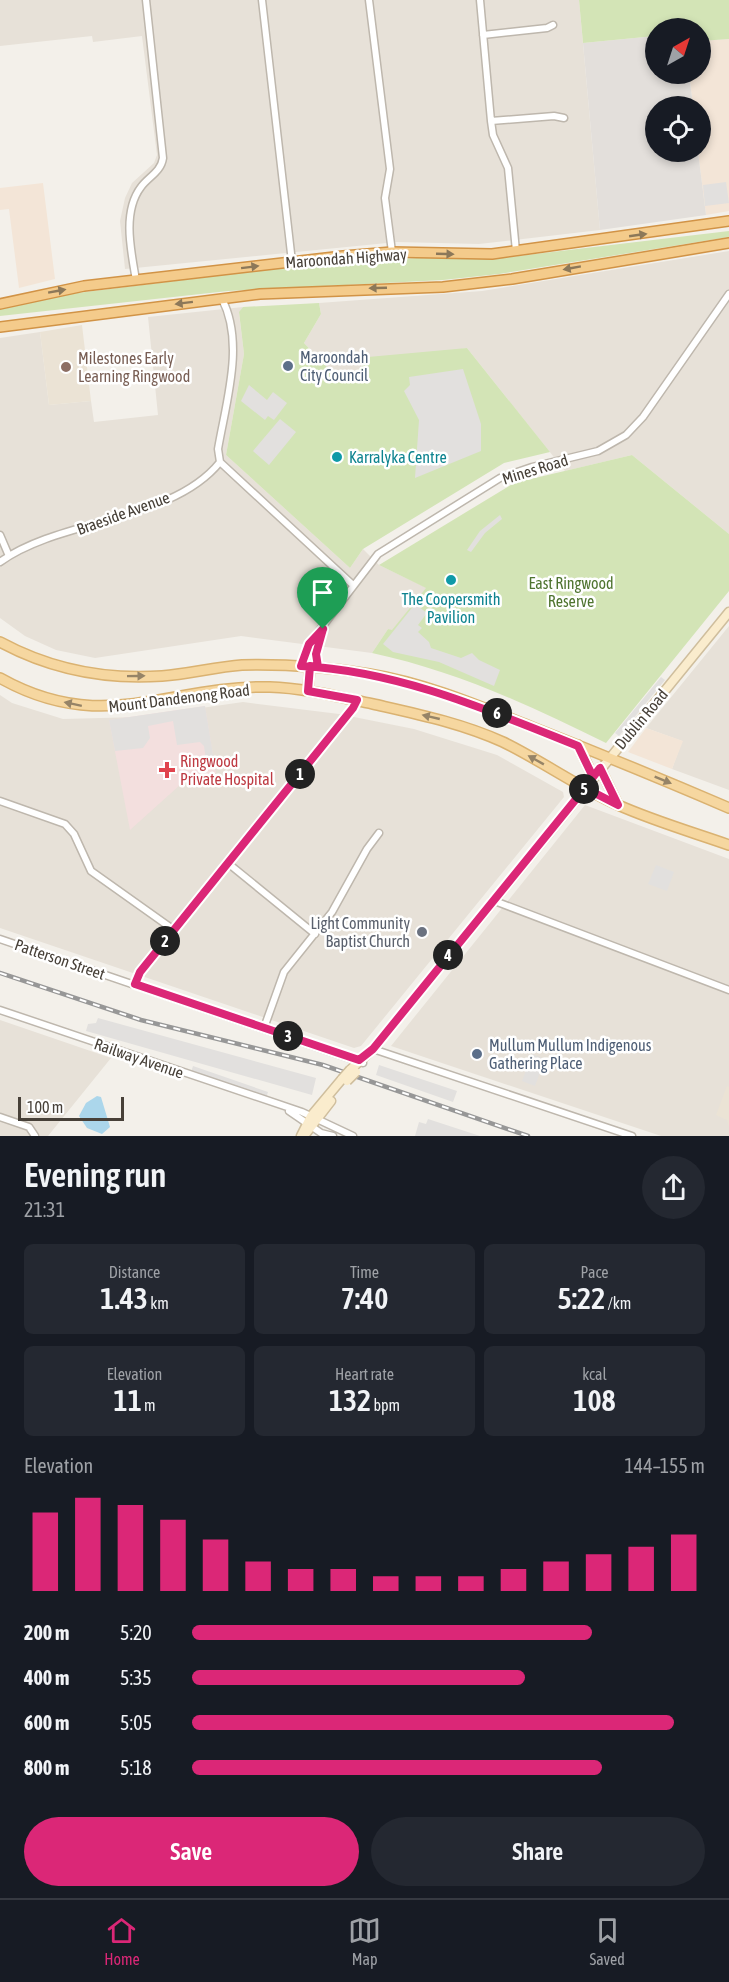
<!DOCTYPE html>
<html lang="en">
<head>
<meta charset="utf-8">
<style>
	:root { --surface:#171b24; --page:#242831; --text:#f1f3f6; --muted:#9ea1a6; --line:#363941; --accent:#db2777 }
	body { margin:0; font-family:"Asap Condensed",sans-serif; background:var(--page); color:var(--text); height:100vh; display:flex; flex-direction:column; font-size:22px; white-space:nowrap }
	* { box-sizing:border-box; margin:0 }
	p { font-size:20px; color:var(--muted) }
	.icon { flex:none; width:33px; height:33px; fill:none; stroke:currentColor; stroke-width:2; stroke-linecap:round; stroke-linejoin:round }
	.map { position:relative; height:1136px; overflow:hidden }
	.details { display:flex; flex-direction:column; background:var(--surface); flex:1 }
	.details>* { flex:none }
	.needle { width:39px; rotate:39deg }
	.tools { position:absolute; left:645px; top:18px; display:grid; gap:12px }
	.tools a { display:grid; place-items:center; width:66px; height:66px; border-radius:50%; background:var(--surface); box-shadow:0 3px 9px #0003; font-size:30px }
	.scale { position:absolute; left:18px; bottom:15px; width:106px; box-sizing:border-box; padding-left:6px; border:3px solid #474038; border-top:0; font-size:16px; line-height:21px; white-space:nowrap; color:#474038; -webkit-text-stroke:4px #fff; paint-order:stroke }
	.pin { position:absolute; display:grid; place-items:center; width:51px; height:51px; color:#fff; margin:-62px -26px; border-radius:50% 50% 50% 0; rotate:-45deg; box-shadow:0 0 6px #0007 }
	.pin .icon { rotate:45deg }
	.km { position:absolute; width:30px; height:30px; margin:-15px; border-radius:50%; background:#222; color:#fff; font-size:16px; line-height:30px; text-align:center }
	.round { display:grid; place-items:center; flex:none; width:63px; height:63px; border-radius:32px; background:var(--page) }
	.head { display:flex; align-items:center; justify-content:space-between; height:102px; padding:0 24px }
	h1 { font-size:33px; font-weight:600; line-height:45px }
	.metrics { display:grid; grid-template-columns:repeat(3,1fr); gap:9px; height:102px; padding:6px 24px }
	.metrics div { display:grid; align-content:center; border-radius:9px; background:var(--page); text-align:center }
	.metrics b { font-size:30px; font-weight:600 }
	.metrics small { font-size:16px; font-weight:400 }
	.metrics p { font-size:16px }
	.chart { height:168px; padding:12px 24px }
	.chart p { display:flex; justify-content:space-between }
	.chart svg { width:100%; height:108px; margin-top:6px; stroke:var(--accent); stroke-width:6 }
	.cta { display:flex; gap:12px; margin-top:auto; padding:12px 24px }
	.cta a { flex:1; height:69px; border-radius:36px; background:var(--accent); color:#fff; font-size:24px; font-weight:600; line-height:69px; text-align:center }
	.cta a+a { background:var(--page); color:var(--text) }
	ul { padding:0 24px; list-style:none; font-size:20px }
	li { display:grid; grid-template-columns:96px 72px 1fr; align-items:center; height:45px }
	li i { height:15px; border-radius:8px; background:var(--accent) }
	.menu { display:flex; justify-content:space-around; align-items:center; height:84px; border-top:2px solid var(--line); background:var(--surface); font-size:16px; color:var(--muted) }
	.menu a { display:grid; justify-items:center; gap:3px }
	.menu .selected { color:var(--accent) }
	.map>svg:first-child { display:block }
	.residential { fill:#e7e1d8 }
	.commercial { fill:#f3e5d7 }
	.industrial { fill:#e3dfdb }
	.education { fill:#ebe3d5 }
	.medical { fill:#f3dfde }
	.green { fill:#d3e4b6 }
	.parking { fill:#e2e0de }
	.water { fill:#abd6eb }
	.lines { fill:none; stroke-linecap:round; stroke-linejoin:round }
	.minor-casing { stroke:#beb7ad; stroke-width:9 }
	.secondary-casing { stroke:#cfbe9d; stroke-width:11 }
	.primary-casing { stroke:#dab271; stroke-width:12 }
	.trunk-casing { stroke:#d19346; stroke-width:12 }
	.minor { stroke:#fff; stroke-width:6 }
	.secondary { stroke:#faeccd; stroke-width:8 }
	.primary { stroke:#f6d7a0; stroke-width:9 }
	.trunk { stroke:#f4cb8b; stroke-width:9 }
	.rail-casing { stroke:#979797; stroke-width:4.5 }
	.rail { stroke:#fff; stroke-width:2; stroke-dasharray:7; stroke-linecap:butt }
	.secondary-bridge-casing { stroke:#cfbe9d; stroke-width:11; stroke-linecap:butt }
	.secondary-bridge { stroke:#faeccd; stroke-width:8 }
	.oneway { fill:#8c7859 }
	.oneway2 { fill:#968467 }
	.route-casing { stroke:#fff; stroke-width:12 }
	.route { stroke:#db2777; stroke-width:8 }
	.service-dot { fill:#5c6f8a; stroke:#fff; stroke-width:2 }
	.education-dot { fill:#8d6e63; stroke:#fff; stroke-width:2 }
	.culture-dot { fill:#0f9aa8; stroke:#fff; stroke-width:2 }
	.health-dot { fill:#e0444e; stroke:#fff; stroke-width:2 }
	.worship-dot { fill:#6b7280; stroke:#fff; stroke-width:2 }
	.labels { text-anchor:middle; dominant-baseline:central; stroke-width:5; stroke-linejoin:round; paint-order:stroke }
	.street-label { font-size:16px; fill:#474038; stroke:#fff }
	.service-label { font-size:16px; fill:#4e5e75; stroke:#fff; text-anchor:start }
	.education-label { font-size:16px; fill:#785e54; stroke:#fff; text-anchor:start }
	.culture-label { font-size:16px; fill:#0d838f; stroke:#fff; text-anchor:start }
	.park-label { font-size:16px; fill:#4f7430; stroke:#fff }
	.health-label { font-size:16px; fill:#be3a42; stroke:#fff; text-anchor:start }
	.worship-label { font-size:16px; fill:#5b616d; stroke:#fff; text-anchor:end }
</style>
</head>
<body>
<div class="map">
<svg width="729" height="1136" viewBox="0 0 729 1136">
	<rect width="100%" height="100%" fill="#f3f0ea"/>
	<!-- residential -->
	<path class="residential" d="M 0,0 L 579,0 L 600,230 L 479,244 L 397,242 L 125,269 L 120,221 L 125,198 L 132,183 L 154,163 L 157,155 L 142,36 L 93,42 L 92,36 L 0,46 Z
		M 729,251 L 729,534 L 632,455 L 565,471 L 467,348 L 361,368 L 340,381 L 304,343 L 321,314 L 319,303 L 482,291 Z
		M 243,307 L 239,313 L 244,354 L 226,455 L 350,568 L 363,549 L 379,565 L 427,588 L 392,631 L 388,629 L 372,653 L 241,636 L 95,658 L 56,650 L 25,636 L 0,618 L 0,338 L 40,332 L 49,405 L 91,401 L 94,422 L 158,415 L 148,317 Z
		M 729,626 L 729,790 L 672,769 L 682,741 L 646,728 Z
		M 0,695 L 12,703 L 63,719 L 139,717 L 243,702 L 339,714 L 414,729 L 497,755 L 563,792 L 564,797 L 361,1046 L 354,1048 L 0,928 Z
		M 585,805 L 729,859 L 729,1136 L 661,1136 L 391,1046 Z
		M 0,1020 L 111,1058 L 48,1136 L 0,1136 Z"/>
	<!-- commercial -->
	<path class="commercial" d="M 729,39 L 729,211 L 706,215 L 698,152 L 700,106 L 693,106 L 689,74 L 700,74 L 701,41 Z
		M 43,183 L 55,279 L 19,288 L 9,209 L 0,210 L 0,188 Z
		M 646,728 L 683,741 L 672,769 L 628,752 Z"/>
	<!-- industrial -->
	<path class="industrial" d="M 655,36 L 656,74 L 689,74 L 693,106 L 656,106 L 656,152 L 698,152 L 706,215 L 600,230 L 583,43 Z"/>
	<!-- education -->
	<path class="education" d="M 82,325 L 91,401 L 49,405 L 40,332 Z
		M 727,1086 L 729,1087 L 729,1126 L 727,1120 L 716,1115 Z"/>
	<!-- medical -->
	<path class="medical" d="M 205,706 L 216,773 L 180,785 L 130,830 L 109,720 Z"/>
	<!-- green -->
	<path class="green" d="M 579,0 L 729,0 L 729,39 L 701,41 L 700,28 L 656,28 L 655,36 L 583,43 Z
		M 729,231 L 729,237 L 499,274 L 443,280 L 228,291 L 0,316 L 0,309 L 69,294 L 306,265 L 416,258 L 493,259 Z
		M 319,303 L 321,314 L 304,343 L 340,381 L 361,368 L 368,357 L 467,348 L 550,452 L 504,463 L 363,549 L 350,568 L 226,455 L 244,354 L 239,312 L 243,307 Z
		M 632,455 L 729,534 L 729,591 L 606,743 C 529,705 456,671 372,653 L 388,629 L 392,630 L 426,588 L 379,565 L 514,483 Z"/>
	<!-- parking -->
	<path class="parking" d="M 726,182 L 729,203 L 705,206 L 703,185 Z
		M 463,369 L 481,424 L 481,451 L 415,478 L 419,420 L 404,391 L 410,385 L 409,377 Z
		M 249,385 L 267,400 L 273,392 L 287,403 L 274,420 L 268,416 L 265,420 L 241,401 Z
		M 280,419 L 296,432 L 269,465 L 253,451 Z
		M 500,515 L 502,519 L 485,533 L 471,552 L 467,550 L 480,531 Z
		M 415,604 L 427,613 L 418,625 L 422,628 L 418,632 L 429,642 L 431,648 L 461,658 L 472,653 L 479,660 L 500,670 L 494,686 L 439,662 L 393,652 L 383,644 Z
		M 661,677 L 665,680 L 619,736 L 615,733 Z
		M 205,706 L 215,767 L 207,768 L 204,746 L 200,742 L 177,745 L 173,721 L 148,726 L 150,738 L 143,748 L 115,751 L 109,720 Z
		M 656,865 L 674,872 L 667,891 L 648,884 Z
		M 98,1018 L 316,1078 L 312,1095 L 86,1031 L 88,1024 L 96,1023 Z
		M 532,1054 L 545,1059 L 535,1086 L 522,1081 Z
		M 379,1065 L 457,1091 L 453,1102 L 376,1075 Z
		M 193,1066 L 268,1092 L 266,1098 L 191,1072 Z
		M 428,1119 L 480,1136 L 415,1136 L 419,1122 L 426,1124 Z"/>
	<!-- water -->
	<path class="water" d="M 97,1096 L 101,1097 L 110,1127 L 102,1134 L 87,1128 L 79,1116 L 86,1103 Z"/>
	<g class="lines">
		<!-- minor casing -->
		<g class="minor-casing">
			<path id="minor" d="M 262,0 L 292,262
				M 369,0 L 390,169 L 385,198 L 392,252
				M 480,0 L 491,121 L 493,135 L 508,168 L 516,251
				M 483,35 L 547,28 L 553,25
				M 491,121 L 554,116 L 564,118
				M 136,280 C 131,251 122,212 141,187 C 148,177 161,172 163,158 L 146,0
				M 220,462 L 353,585
				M 0,535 L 9,556
				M 0,562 C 61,518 172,522 220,462 L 218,449 C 226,402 245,343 222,299
				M 301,666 L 309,644 L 378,554 L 500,478 L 532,467 L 598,451 L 626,435 L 643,417 L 729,294
				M 318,667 L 316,654 L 322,633
				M 0,801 L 65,824 L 74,834 L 91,871 L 174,930
				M 229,864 L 315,934
				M 492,900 L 729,990
				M 0,939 L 363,1063
				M 135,984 L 140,972 L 349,714 L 357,700
				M 0,1010 L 302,1112 L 353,1136
				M 264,1028 L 284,972 L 332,912 L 367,849 L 379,833
				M 373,1049 L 632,1136
				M 289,1111 L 321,1133 L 333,1136
				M 0,1117 L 29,1127 L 35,1136"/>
		</g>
		<!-- secondary casing -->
		<g class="secondary-casing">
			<path id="secondary" d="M 350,1070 L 373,1049 L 729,612
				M 301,1136 L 311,1116 L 342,1079
				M 304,1136 L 331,1101"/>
		</g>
		<!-- primary casing -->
		<g class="primary-casing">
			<path id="primary" d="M 0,642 C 50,669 105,680 162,676 C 189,674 215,667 242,665 C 285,664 327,667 369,674 C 425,683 479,706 532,727 C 598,753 664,780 729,808
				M 0,678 C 103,736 168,685 270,687 C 304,688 339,697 373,704 C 417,714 461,723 503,742 C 542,761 578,787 618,805 C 654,821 692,832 729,845
				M 308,691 L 310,666
				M 578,745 L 593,777
				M 600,768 L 618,805"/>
		</g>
		<!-- trunk casing -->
		<g class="trunk-casing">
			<path id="trunk" d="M 0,304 L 84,286 L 343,256 L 392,252 L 492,254 L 729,221
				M 0,327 L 260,294 L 443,287 L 512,279 L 729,243"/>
		</g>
		<!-- minor -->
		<use href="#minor" class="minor"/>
		<!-- secondary -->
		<use href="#secondary" class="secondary"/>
		<!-- primary -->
		<use href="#primary" class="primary"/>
		<!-- trunk -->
		<use href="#trunk" class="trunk"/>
		<!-- rail casing -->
		<g class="rail-casing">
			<path id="rail" d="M 0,973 L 141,1020 L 323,1065 L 528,1136"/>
		</g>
		<!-- rail -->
		<use href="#rail" class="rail"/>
		<!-- secondary-bridge casing -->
		<g class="secondary-bridge-casing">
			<path id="secondary-bridge" d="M 342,1079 L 350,1070
				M 347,1081 L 356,1072"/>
		</g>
		<!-- secondary-bridge -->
		<use href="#secondary-bridge" class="secondary-bridge"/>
	</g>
	<!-- one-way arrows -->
	<defs><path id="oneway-solid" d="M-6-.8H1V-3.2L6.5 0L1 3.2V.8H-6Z" transform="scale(1.5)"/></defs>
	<g class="oneway">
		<use href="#oneway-solid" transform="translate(638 235) rotate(-8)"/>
		<use href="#oneway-solid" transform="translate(445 254) rotate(2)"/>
		<use href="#oneway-solid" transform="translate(250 267) rotate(-7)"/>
		<use href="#oneway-solid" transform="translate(572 268) rotate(170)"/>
		<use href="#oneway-solid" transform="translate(378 288) rotate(178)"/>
		<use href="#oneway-solid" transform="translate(57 291) rotate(-10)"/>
		<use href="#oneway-solid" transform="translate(184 303) rotate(173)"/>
	</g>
	<g class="oneway2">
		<use href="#oneway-solid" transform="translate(136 676) rotate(-1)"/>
		<use href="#oneway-solid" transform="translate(73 704) rotate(-168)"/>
		<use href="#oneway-solid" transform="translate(431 717) rotate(-167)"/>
		<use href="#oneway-solid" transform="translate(536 760) rotate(-151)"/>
		<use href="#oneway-solid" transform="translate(663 780) rotate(22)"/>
	</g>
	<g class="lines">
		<!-- route casing -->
		<g class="route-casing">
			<path id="route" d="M 323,629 L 316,654 L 318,667 L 310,666 L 308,691 L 357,700 L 353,708 L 140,972 L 135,984 L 359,1060 L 373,1049 L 585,788 L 618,805 L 600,768 L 593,777 L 578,746 C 488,710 399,671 301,666 L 309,644 L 323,629"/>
		</g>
		<!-- route -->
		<use href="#route" class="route"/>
	</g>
	<!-- markers -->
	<g class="service-dot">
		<circle cx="288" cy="366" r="6"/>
		<circle cx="477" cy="1054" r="6"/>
	</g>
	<circle class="education-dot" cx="66" cy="367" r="6"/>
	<g class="culture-dot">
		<circle cx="337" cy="457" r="6"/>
		<circle cx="451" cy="580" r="6"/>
	</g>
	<path class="health-dot" d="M164 761h6v6h6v6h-6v6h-6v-6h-6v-6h6z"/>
	<circle class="worship-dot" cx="422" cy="932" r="6"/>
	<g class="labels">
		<!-- street labels -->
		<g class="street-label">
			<text transform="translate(346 258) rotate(-4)">Maroondah Highway</text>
			<text transform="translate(535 469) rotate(-17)">Mines Road</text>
			<text transform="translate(123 513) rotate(-20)">Braeside Avenue</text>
			<text transform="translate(179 698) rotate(-7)">Mount Dandenong Road</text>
			<text transform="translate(641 719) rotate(-50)">Dublin Road</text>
			<text transform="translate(60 959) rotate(19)">Patterson Street</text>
			<text transform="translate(139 1058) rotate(19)">Railway Avenue</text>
		</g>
		<!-- service labels -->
		<g class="service-label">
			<text x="300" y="357">Maroondah<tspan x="300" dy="18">City Council</tspan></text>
			<text x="489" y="1045">Mullum Mullum Indigenous<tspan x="489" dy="18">Gathering Place</tspan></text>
		</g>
		<!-- education labels -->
		<g class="education-label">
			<text x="78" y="358">Milestones Early<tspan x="78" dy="18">Learning Ringwood</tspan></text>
		</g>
		<!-- culture labels -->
		<g class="culture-label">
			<text x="349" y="457">Karralyka Centre</text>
			<text x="451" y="599" text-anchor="middle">The Coopersmith<tspan x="451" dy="18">Pavilion</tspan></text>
		</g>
		<!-- park labels -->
		<g class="park-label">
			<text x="571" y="583">East Ringwood<tspan x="571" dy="18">Reserve</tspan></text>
		</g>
		<!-- health labels -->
		<g class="health-label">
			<text x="180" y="761">Ringwood<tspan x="180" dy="18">Private Hospital</tspan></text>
		</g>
		<!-- worship labels -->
		<g class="worship-label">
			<text x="410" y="923">Light Community<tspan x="410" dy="18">Baptist Church</tspan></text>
		</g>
	</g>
</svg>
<div class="tools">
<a><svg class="needle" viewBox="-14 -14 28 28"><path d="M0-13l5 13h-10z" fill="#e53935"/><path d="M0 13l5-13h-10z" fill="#9ea1a6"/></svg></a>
<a><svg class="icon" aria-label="locate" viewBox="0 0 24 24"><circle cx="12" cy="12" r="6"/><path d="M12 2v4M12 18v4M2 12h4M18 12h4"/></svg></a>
</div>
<div class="scale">100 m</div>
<div class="pin" style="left:323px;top:629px;background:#1e9e55"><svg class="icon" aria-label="arrive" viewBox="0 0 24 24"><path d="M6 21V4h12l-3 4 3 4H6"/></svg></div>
<b class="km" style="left:300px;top:774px">1</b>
<b class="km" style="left:165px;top:941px">2</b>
<b class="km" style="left:288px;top:1036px">3</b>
<b class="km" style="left:448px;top:955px">4</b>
<b class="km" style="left:584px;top:789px">5</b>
<b class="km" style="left:497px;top:713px">6</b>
</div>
<section class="details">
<div class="head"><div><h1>Evening run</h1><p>21:31</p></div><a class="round"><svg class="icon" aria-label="share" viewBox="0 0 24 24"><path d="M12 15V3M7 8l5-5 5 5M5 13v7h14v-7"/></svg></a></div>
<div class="metrics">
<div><p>Distance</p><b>1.43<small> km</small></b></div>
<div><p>Time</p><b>7:40</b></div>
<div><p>Pace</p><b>5:22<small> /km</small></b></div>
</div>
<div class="metrics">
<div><p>Elevation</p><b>11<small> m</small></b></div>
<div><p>Heart rate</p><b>132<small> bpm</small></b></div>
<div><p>kcal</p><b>108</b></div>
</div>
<div class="chart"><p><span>Elevation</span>144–155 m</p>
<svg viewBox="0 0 160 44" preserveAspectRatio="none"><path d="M5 44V12M15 44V6M25 44V9M35 44V15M45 44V23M55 44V32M65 44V35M75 44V35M85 44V38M95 44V38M105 44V38M115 44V35M125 44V32M135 44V29M145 44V26M155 44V21"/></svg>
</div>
<ul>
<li><b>200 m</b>5:20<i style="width:78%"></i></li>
<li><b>400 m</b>5:35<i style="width:65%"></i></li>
<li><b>600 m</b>5:05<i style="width:94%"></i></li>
<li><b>800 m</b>5:18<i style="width:80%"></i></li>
</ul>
<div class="cta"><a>Save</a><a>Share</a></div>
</section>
<nav class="menu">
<a class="selected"><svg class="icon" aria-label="home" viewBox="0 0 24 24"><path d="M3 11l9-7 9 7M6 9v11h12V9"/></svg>Home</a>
<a><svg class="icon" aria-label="map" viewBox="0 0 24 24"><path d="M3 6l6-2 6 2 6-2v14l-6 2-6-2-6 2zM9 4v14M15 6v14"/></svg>Map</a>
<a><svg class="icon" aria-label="saved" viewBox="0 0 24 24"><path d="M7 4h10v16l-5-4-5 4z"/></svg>Saved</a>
</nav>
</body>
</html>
